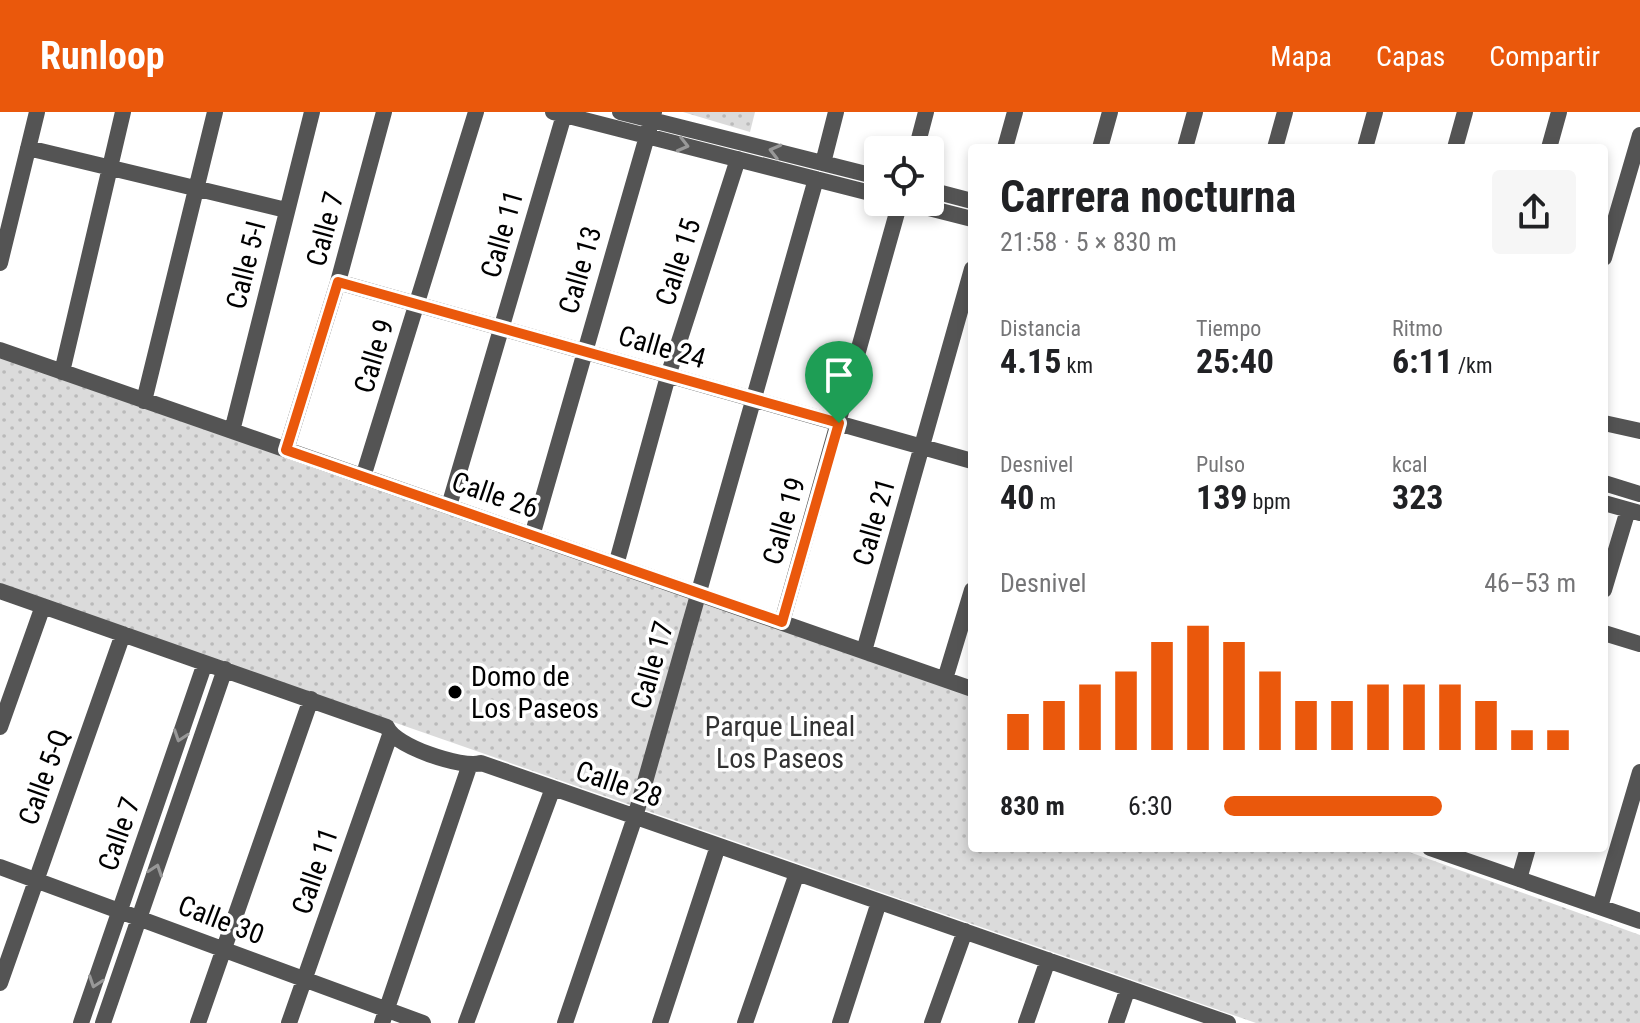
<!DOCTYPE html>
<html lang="es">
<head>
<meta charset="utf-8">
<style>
	:root { --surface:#fff; --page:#f6f6f6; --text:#202124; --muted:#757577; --accent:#ea580c }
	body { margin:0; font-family:"Roboto Condensed",sans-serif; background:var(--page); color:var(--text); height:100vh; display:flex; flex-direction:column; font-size:30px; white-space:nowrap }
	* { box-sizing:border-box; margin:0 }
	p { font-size:26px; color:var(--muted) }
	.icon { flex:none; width:44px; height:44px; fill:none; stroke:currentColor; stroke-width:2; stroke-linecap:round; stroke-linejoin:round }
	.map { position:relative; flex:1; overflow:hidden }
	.panel { position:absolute; left:968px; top:32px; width:640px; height:708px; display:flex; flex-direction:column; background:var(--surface); border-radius:8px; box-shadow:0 4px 12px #0003 }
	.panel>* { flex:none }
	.buttons { position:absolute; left:864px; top:24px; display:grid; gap:16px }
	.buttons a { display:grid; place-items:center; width:80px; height:80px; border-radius:8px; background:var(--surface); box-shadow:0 4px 12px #0003; font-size:40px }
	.pin { position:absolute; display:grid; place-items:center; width:68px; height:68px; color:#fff; margin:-82px -34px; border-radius:50% 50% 50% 0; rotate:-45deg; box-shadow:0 0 8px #0007 }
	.pin .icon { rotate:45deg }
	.round { display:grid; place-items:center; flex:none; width:84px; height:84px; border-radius:8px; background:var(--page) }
	.overview { display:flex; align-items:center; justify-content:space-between; height:136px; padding:0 32px }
	h1 { font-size:44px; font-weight:700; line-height:60px }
	.stats { display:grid; grid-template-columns:repeat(3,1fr); gap:12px; height:136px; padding:8px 32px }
	.stats div { display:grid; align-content:center }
	.stats b { font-size:34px; font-weight:700 }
	.stats small { font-size:22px; font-weight:400 }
	.stats p { font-size:22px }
	.chart { height:224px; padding:16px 32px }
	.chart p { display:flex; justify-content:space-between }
	.chart svg { width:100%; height:144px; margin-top:8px; stroke:var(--accent); stroke-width:6 }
	ul { padding:0 32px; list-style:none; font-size:26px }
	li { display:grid; grid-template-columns:128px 96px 1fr; align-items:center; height:60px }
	li i { height:20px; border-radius:10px; background:var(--accent) }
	header { display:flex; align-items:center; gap:48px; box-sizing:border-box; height:112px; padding:0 40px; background:var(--accent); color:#fff }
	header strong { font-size:38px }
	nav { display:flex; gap:44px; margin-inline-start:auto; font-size:28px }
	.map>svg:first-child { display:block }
	.park { fill:url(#park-dots) }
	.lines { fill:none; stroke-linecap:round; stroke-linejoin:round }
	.minor { stroke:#545454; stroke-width:16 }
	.oneway { stroke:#989898 }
	.route-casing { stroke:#fff; stroke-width:16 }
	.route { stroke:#ea580c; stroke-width:10 }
	.poi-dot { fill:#000; stroke:#fff; stroke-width:3 }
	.labels { text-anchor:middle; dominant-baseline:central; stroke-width:7; stroke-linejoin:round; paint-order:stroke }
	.street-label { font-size:28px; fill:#000; stroke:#fff }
	.poi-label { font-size:28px; fill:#000; stroke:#fff; text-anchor:start }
	.park-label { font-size:28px; fill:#323232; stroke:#fff }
</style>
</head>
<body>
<header>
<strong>Runloop</strong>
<nav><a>Mapa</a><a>Capas</a><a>Compartir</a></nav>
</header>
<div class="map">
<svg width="1640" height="911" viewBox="0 0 1640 911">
	<defs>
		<pattern id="park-dots" width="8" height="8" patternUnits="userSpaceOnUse" patternTransform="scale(2)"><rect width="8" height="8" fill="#dbdbdb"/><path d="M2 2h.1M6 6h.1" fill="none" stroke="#bababa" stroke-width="1.8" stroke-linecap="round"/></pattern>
	</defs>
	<rect width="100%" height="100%" fill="#fff"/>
	<!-- park -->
	<path class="park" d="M 683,0 L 755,0 L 750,20 Z
		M 0,238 L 972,584 L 972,736 L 1398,736 L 1640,823 L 1640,911 L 1256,911 L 0,473 Z"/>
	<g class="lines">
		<!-- minor -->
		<path class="minor" d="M 553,0 L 878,83
			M 620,0 L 878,65
			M 28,36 L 286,98
			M 1005,36 L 1015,0
			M 1100,36 L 1110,0
			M 1185,36 L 1195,0
			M 1275,36 L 1285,0
			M 1365,36 L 1375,0
			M 1455,36 L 1465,0
			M 1549,36 L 1559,0
			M 916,38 L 926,0
			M 823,51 L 836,0
			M 930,78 L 972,89
			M 905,90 L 972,107
			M 1604,146 L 1640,23
			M 0,151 L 37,0
			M 338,170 L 972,349
			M 0,238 L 972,577
			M 62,260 L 123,0
			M 144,289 L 215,0
			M 1604,311 L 1640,319
			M 232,319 L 312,0
			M 286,338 L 338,170 L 384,0
			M 363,365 L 476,0
			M 1604,371 L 1640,382
			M 1604,391 L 1640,401
			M 449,394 L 564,3
			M 532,424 L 654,0
			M 616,453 L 668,264 L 738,47
			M 1604,478 L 1628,398
			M 0,479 L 387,615 C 394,634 462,657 481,651 L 1228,911
			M 782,510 L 900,90
			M 1604,521 L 1640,532
			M 864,539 L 972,157
			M 945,567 L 972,478
			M 0,615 L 43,494
			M 1430,736 L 1640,809
			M 0,755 L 423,911
			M 1519,767 L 1528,736
			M 1600,795 L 1640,660
			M 0,871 L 123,522
			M 81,911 L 205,551
			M 103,911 L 225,557
			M 198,911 L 311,587
			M 289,911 L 390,623
			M 382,911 L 469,655
			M 466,911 L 553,676
			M 565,911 L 635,705 L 816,67
			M 660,911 L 718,734
			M 745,911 L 797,761
			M 840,911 L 879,790
			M 932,911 L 965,819
			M 1026,911 L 1048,848
			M 1116,911 L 1128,876"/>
	</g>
	<!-- one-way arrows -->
	<defs><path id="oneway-chevron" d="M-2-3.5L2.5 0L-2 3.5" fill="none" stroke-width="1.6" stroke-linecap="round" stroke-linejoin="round" transform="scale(2)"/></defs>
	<g class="oneway">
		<use href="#oneway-chevron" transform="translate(683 33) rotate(14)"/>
		<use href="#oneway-chevron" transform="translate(775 39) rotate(-166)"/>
		<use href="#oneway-chevron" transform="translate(180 624) rotate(109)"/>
		<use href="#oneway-chevron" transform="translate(156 758) rotate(-71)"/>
		<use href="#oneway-chevron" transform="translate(95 870) rotate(109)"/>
	</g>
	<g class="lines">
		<!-- route casing -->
		<g class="route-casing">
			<path id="route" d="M 338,170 L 839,311 L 782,510 L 286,338 Z"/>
		</g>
		<!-- route -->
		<use href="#route" class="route"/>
	</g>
	<!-- markers -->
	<circle class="poi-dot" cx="455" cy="580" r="8"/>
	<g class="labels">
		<!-- street labels -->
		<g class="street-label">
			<text transform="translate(325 117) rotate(-75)">Calle 7</text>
			<text transform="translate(502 122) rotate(-74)">Calle 11</text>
			<text transform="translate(678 150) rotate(-72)">Calle 15</text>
			<text transform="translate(246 153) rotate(-76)">Calle 5-I</text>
			<text transform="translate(580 158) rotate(-74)">Calle 13</text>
			<text transform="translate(662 235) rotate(16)">Calle 24</text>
			<text transform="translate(374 244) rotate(-73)">Calle 9</text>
			<text transform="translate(495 383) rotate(19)">Calle 26</text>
			<text transform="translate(784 409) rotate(-74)">Calle 19</text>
			<text transform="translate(874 410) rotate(-74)">Calle 21</text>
			<text transform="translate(652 553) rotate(-74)">Calle 17</text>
			<text transform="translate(44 665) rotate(-70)">Calle 5-Q</text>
			<text transform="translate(619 672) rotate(19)">Calle 28</text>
			<text transform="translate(119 722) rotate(-71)">Calle 7</text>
			<text transform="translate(315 759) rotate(-71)">Calle 11</text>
			<text transform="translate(221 808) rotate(21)">Calle 30</text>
		</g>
		<!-- poi labels -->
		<g class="poi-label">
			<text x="471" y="564">Domo de<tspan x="471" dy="32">Los Paseos</tspan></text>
		</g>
		<!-- park labels -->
		<g class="park-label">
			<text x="780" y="614">Parque Lineal<tspan x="780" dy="32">Los Paseos</tspan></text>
		</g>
	</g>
</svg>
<div class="buttons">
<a><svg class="icon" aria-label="locate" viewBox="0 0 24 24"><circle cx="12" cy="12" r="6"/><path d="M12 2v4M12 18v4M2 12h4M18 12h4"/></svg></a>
</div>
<div class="pin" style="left:839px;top:311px;background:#1e9e55"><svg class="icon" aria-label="arrive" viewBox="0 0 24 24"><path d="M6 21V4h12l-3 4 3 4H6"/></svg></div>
<section class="panel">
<div class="overview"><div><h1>Carrera nocturna</h1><p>21:58 · 5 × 830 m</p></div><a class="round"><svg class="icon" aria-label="share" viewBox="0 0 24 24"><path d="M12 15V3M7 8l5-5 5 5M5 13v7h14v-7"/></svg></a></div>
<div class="stats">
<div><p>Distancia</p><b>4.15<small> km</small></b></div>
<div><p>Tiempo</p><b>25:40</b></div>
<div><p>Ritmo</p><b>6:11<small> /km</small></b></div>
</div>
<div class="stats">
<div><p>Desnivel</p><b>40<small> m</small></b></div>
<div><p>Pulso</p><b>139<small> bpm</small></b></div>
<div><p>kcal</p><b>323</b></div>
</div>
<div class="chart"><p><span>Desnivel</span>46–53 m</p>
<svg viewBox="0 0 160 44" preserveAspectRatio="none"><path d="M5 44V33M15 44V29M25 44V24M35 44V20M45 44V11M55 44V6M65 44V11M75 44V20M85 44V29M95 44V29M105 44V24M115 44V24M125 44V24M135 44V29M145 44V38M155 44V38"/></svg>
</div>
<ul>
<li><b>830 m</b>6:30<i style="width:62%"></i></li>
</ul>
</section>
</div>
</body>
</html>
